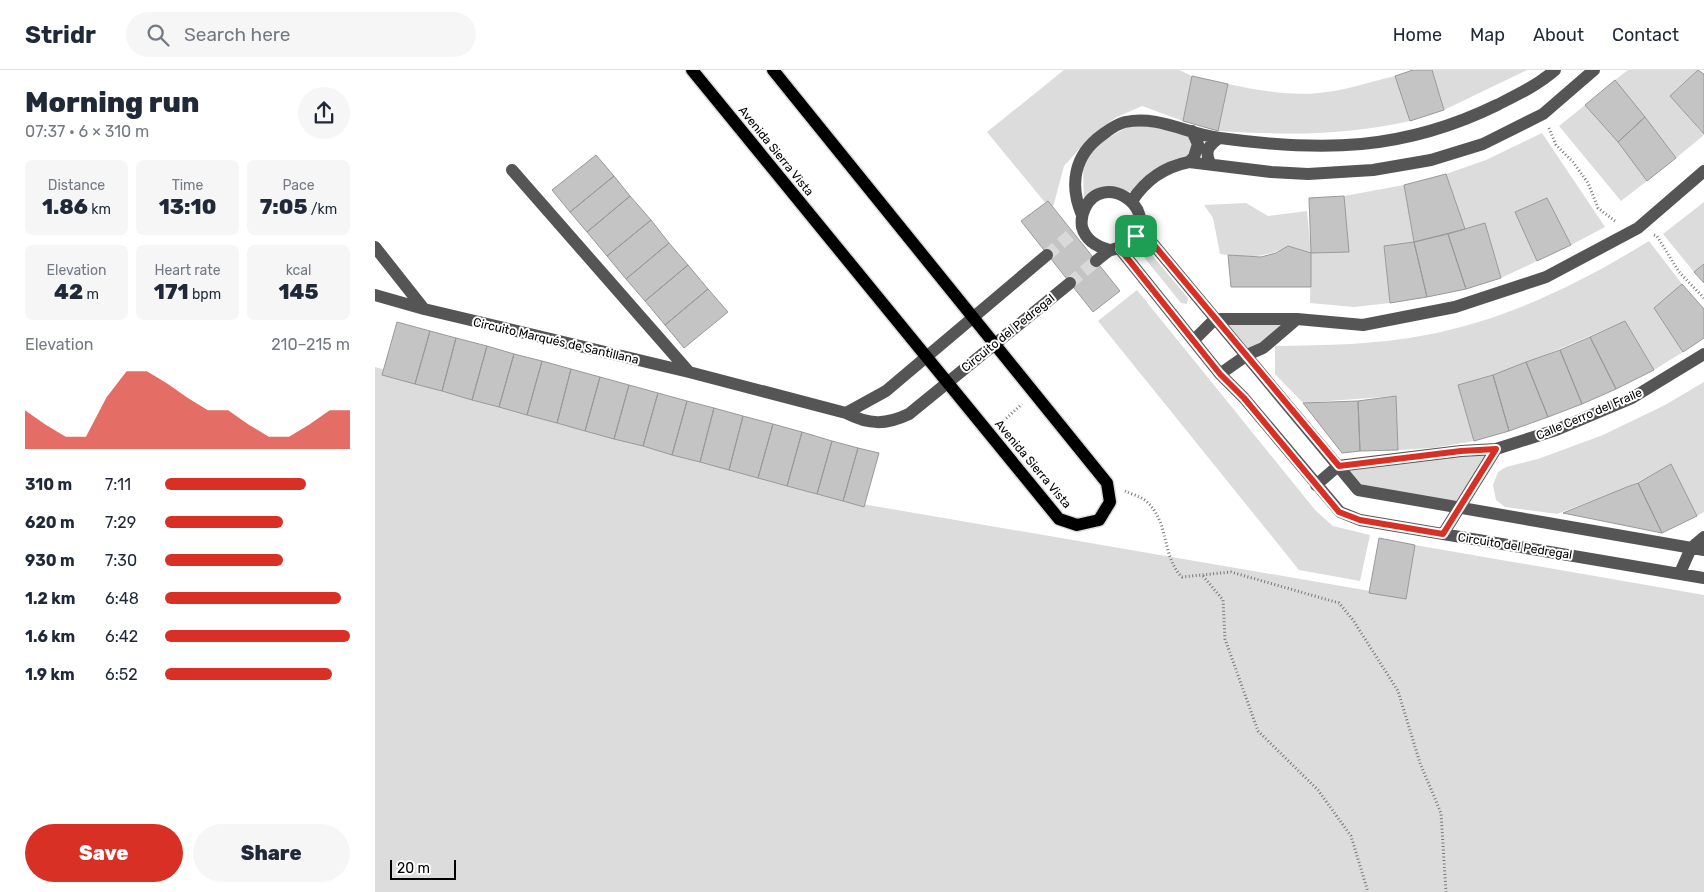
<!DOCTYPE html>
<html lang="en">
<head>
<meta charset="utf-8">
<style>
	:root { --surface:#fff; --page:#f6f6f7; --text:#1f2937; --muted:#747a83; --line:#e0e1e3; --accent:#d93025 }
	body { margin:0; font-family:Rubik,sans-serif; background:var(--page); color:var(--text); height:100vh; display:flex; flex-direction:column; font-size:19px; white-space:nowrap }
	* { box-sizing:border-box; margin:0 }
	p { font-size:16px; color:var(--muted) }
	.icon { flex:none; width:28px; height:28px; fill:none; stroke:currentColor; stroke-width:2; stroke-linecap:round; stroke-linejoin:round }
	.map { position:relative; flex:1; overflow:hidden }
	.side { display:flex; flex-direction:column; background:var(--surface); width:375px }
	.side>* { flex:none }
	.scale { position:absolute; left:15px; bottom:12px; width:66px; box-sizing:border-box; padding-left:5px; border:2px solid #000; border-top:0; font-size:14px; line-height:18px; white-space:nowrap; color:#000; -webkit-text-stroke:4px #fff; paint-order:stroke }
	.pin { position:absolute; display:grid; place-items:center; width:42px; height:42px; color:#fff; margin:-21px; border-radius:10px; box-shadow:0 2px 8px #0006 }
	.round { display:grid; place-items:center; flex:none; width:52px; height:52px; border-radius:26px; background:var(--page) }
	.summary { display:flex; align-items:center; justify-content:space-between; height:85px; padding:0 25px }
	h1 { font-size:28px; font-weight:800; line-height:38px }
	.figures { display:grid; grid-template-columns:repeat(3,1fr); gap:8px; height:85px; padding:5px 25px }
	.figures div { display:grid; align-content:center; border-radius:8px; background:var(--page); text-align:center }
	.figures b { font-size:21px; font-weight:800 }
	.figures small { font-size:14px; font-weight:400 }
	.figures p { font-size:14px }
	.chart { height:140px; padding:10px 25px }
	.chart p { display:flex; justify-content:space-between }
	.chart svg { width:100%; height:90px; margin-top:5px; fill:var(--accent); opacity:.7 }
	.cta { display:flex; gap:10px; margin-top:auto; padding:10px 25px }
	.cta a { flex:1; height:58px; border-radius:30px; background:var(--accent); color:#fff; font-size:20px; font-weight:800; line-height:58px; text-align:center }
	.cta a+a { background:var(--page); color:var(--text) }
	ul { padding:0 25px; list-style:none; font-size:16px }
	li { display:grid; grid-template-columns:80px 60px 1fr; align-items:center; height:38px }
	li i { height:12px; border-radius:6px; background:var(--accent) }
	header { display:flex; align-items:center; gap:30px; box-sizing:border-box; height:70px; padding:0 25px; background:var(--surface); border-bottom:1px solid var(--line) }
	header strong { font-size:24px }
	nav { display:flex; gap:28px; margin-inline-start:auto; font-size:18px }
	.search { width:350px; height:45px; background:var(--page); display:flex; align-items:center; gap:12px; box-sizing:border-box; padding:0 18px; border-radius:28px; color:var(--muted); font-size:19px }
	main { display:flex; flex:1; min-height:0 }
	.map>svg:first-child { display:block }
	.green { fill:#dcdcdc }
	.building { fill:#c4c4c4; stroke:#999 }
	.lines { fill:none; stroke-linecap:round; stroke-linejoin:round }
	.minor-tunnel { stroke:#d9d9d9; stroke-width:12; stroke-dasharray:12 6; stroke-linecap:butt }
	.major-casing { stroke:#dbdbdb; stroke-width:15 }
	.path { stroke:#777; stroke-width:3; stroke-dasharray:1 2.5; stroke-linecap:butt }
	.minor { stroke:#555; stroke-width:12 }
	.major { stroke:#000; stroke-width:12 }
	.route-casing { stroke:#fff; stroke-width:10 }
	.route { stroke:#d93025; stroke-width:6 }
	.labels { text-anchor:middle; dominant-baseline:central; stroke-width:4; stroke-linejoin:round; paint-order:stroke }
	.street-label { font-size:12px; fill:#000; stroke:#fff }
</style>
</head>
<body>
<header>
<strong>Stridr</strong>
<div class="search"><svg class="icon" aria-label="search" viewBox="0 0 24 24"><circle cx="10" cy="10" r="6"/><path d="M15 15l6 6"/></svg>Search here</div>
<nav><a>Home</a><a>Map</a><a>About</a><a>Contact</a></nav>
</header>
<main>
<section class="side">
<div class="summary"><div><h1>Morning run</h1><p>07:37 · 6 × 310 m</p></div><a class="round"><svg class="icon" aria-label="share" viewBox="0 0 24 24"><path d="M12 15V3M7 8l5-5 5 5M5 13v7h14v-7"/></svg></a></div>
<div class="figures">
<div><p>Distance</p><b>1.86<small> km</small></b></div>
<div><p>Time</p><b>13:10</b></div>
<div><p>Pace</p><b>7:05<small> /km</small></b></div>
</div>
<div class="figures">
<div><p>Elevation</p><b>42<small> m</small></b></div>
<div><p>Heart rate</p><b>171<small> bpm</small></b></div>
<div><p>kcal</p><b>145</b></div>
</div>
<div class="chart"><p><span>Elevation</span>210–215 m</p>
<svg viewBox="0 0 160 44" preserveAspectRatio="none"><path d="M0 44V25L10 32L20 38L30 38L40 19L50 6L60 6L70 12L80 19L90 25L100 25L110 32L120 38L130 38L140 32L150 25L160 25V44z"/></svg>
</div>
<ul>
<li><b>310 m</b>7:11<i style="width:76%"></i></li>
<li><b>620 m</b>7:29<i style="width:64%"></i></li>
<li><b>930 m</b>7:30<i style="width:64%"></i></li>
<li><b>1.2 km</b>6:48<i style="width:95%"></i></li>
<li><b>1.6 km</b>6:42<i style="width:100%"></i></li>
<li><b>1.9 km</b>6:52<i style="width:90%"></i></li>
</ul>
<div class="cta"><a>Save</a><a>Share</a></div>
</section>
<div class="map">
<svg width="1329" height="822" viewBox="0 0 1329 822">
	<rect width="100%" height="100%" fill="#fff"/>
	<!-- green -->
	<path class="green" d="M 689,0 L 804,0 L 817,6 L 808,51 L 767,36 L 740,48 L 715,67 L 689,96 L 677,141 L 612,62 Z
		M 1057,0 L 1152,0 L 1069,40 Z
		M 1253,0 L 1323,0 L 1295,26 L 1329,65 L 1301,88 L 1240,10 Z
		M 1020,6 L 1035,51 C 967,66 912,65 843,61 L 853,14 C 886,21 919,27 952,22 C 975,19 998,11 1020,6 Z
		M 1210,35 L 1243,72 L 1272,111 L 1246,131 L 1184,56 Z
		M 758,54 L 815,64 L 819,71 L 817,86 L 759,123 L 740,118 L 709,137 L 708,95 L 722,74 Z
		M 1167,63 L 1230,157 L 1196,175 L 1172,128 L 1140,142 L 1162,191 L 1126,208 L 1110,153 L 1090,159 L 1071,104 L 1111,90 Z
		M 1029,115 L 1039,172 L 1009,176 L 1015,233 L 979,237 L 935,233 L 936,183 L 913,176 C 891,189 870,187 845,184 L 838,148 L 829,135 L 871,133 L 893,146 L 932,141 L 936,183 L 973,182 L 969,126 Z
		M 1329,132 L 1329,194 L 1319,202 L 1288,164 Z
		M 1274,171 L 1307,214 L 1279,238 L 1308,282 L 1279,300 L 1250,251 L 1137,299 L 1083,315 L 1099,371 L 1058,378 L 1023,380 L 1021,326 L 928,333 L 900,304 L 900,276 C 950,275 1002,275 1051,265 C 1133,249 1204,214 1274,171 Z
		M 772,179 L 813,228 L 812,234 L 806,233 L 768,186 L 769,180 Z
		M 762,220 L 941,441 L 958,456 L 995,465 L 985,511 L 924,500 L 723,251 Z
		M 921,249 L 871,284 L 842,250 Z
		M 0,297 L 493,435 L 1030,527 L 1040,475 L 1329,525 L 1329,822 L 0,822 Z
		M 1329,312 L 1329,442 L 1322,446 L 1296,395 L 1253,417 L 1182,444 L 1130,437 L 1121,430 L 1118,415 L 1123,402 L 1131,397 L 1163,389 L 1228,365 L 1290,335 Z
		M 1118,380 L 1081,437 L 985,420 L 964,396 Z"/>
	<!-- building -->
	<path class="building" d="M 1038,0 L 1057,0 L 1069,40 L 1035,51 L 1020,6 Z
		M 1323,0 L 1329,4 L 1329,64 L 1295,26 Z
		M 817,6 L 853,14 L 843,61 L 808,51 Z
		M 1240,10 L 1270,47 L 1243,72 L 1210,35 Z
		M 1270,47 L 1301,88 L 1272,111 L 1243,72 Z
		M 221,85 L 239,106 L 195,142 L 177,120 Z
		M 1071,104 L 1090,159 L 1039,172 L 1029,115 Z
		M 239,106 L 255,126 L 212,162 L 195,142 Z
		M 255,126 L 276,150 L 232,186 L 212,162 Z
		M 969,126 L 974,182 L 936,183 L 934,128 Z
		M 1172,128 L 1196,175 L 1162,191 L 1140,142 Z
		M 673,131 L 745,221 L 718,242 L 646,151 Z
		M 276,150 L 294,173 L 251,209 L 232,186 Z
		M 1110,153 L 1126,208 L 1091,219 L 1073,164 Z
		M 1073,164 L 1091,219 L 1052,227 L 1039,172 Z
		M 1039,172 L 1052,227 L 1015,233 L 1009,176 Z
		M 294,173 L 313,195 L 270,231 L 251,209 Z
		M 913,176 L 936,183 L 936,217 L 856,217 L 853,185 L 886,187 L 901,183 Z
		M 1329,194 L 1329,213 L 1319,202 Z
		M 313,195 L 333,219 L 290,255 L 270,231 Z
		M 1307,214 L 1329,239 L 1329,268 L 1308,282 L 1279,238 Z
		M 333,219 L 353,242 L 309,278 L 290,255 Z
		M 1250,251 L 1279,300 L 1241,319 L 1215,267 Z
		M 22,252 L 55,261 L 40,314 L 7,305 Z
		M 55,261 L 81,268 L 67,321 L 40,314 Z
		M 1215,267 L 1241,319 L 1207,334 L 1185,280 Z
		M 81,268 L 112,276 L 97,330 L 67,321 Z
		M 112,276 L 139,284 L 124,337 L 97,330 Z
		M 1185,280 L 1207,334 L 1173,347 L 1151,292 Z
		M 139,284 L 167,291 L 152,345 L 124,337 Z
		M 167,291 L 196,299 L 182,353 L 152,345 Z
		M 1151,292 L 1173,347 L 1134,361 L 1118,305 Z
		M 196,299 L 225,307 L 210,361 L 182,353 Z
		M 1118,305 L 1134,361 L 1099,371 L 1083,315 Z
		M 225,307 L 254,315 L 239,369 L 210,361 Z
		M 254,315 L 283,323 L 268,376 L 239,369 Z
		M 283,323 L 312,331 L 297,385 L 268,376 Z
		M 1021,326 L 1023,380 L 985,381 L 983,331 Z
		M 312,331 L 339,338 L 325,392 L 297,385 Z
		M 983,331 L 985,381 L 967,383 L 928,333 Z
		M 339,338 L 368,346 L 354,400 L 325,392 Z
		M 368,346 L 398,354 L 383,408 L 354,400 Z
		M 398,354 L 427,362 L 412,416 L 383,408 Z
		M 427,362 L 457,371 L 442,424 L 412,416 Z
		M 457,371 L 483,378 L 468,431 L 442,424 Z
		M 483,378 L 504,383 L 489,437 L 468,431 Z
		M 1296,394 L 1322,446 L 1287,463 L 1263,413 Z
		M 1263,413 L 1287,463 L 1188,443 L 1252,417 Z
		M 1004,468 L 1040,475 L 1031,529 L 994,523 Z"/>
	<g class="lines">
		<!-- minor-tunnel -->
		<path class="minor-tunnel" d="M 672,185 L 698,163
			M 695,213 L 721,191"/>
		<!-- major casing -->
		<g class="major-casing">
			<path id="major" d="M 317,0 L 684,449 L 702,455 L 724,450 L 735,432 L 732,413 L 398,0"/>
		</g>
		<!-- path -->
		<path class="path" d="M 1174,58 L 1181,75 L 1198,92 L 1213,113 L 1223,138 L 1240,151
			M 1279,165 L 1282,166 L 1304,202 L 1329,228
			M 626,353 L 647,334
			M 750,421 C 756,424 765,426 771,431 C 795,452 786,486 807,507 L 856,502 L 964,533 L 978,550 L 1023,621 L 1045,693 L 1066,743 L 1071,822
			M 828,506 L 848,530 L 850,569 L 883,661 L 943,720 L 976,766 L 993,822"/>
		<!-- minor -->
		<path class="minor" d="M 814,92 L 819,87 L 823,74 L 817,61
			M 835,93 C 829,81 834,75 844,68
			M 137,100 L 314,302
			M 757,131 C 771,109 789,97 814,92 L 896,102 L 933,104 L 998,100 L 1056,90 L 1108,74 L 1168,44 L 1219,0
			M 707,145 C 694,115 699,85 727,65 C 734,60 741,54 750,52 C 784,45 812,64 845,68 C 947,82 1028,81 1122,35 C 1142,25 1163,15 1180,0
			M 764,157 L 983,420 L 1329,480
			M 0,177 L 49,239
			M 745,179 L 845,304 L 869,328 L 965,442 L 985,450 L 1329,508
			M 721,191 C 725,188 731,182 736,180 C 746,177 753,176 759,168 C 784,136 727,101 710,138 C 707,144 706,151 707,157 C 711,171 722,177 735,180
			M 0,225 L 49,239 L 314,302 L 471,343 C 494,355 511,355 534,344 L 695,213
			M 819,270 L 840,249 L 922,249 L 988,255 L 1080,237 L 1171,207 L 1263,158 L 1329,101
			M 845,304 L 872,285 L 888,278 L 922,249
			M 471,343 L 511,321 L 672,185
			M 941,415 L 963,396 L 1086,381 L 1121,379 L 1181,360 L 1257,328 L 1329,284
			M 1068,464 L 1121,379
			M 1305,503 L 1316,478 L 1329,467"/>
		<!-- major -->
		<use href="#major" class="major"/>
	</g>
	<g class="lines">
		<!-- route casing -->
		<g class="route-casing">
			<path id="route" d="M 764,157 L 964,396 L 1086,381 L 1121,379 L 1068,464 L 985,450 L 964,442 L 869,328 L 845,304 L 745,179 L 761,166 Z"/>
		</g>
		<!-- route -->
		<use href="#route" class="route"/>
	</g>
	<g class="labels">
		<!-- street labels -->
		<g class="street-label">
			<text transform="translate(401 81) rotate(51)">Avenida Sierra Vista</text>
			<text transform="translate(633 263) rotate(-39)">Circuito del Pedregal</text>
			<text transform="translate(181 271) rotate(13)">Circuito Marqués de Santillana</text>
			<text transform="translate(1214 344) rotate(-23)">Calle Cerro del Fraile</text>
			<text transform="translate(658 394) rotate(50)">Avenida Sierra Vista</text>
			<text transform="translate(1140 476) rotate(9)">Circuito del Pedregal</text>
		</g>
	</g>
</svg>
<div class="scale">20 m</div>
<div class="pin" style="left:761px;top:166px;background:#1e9e55"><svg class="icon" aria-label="arrive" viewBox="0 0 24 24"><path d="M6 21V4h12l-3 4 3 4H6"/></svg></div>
</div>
</main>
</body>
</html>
